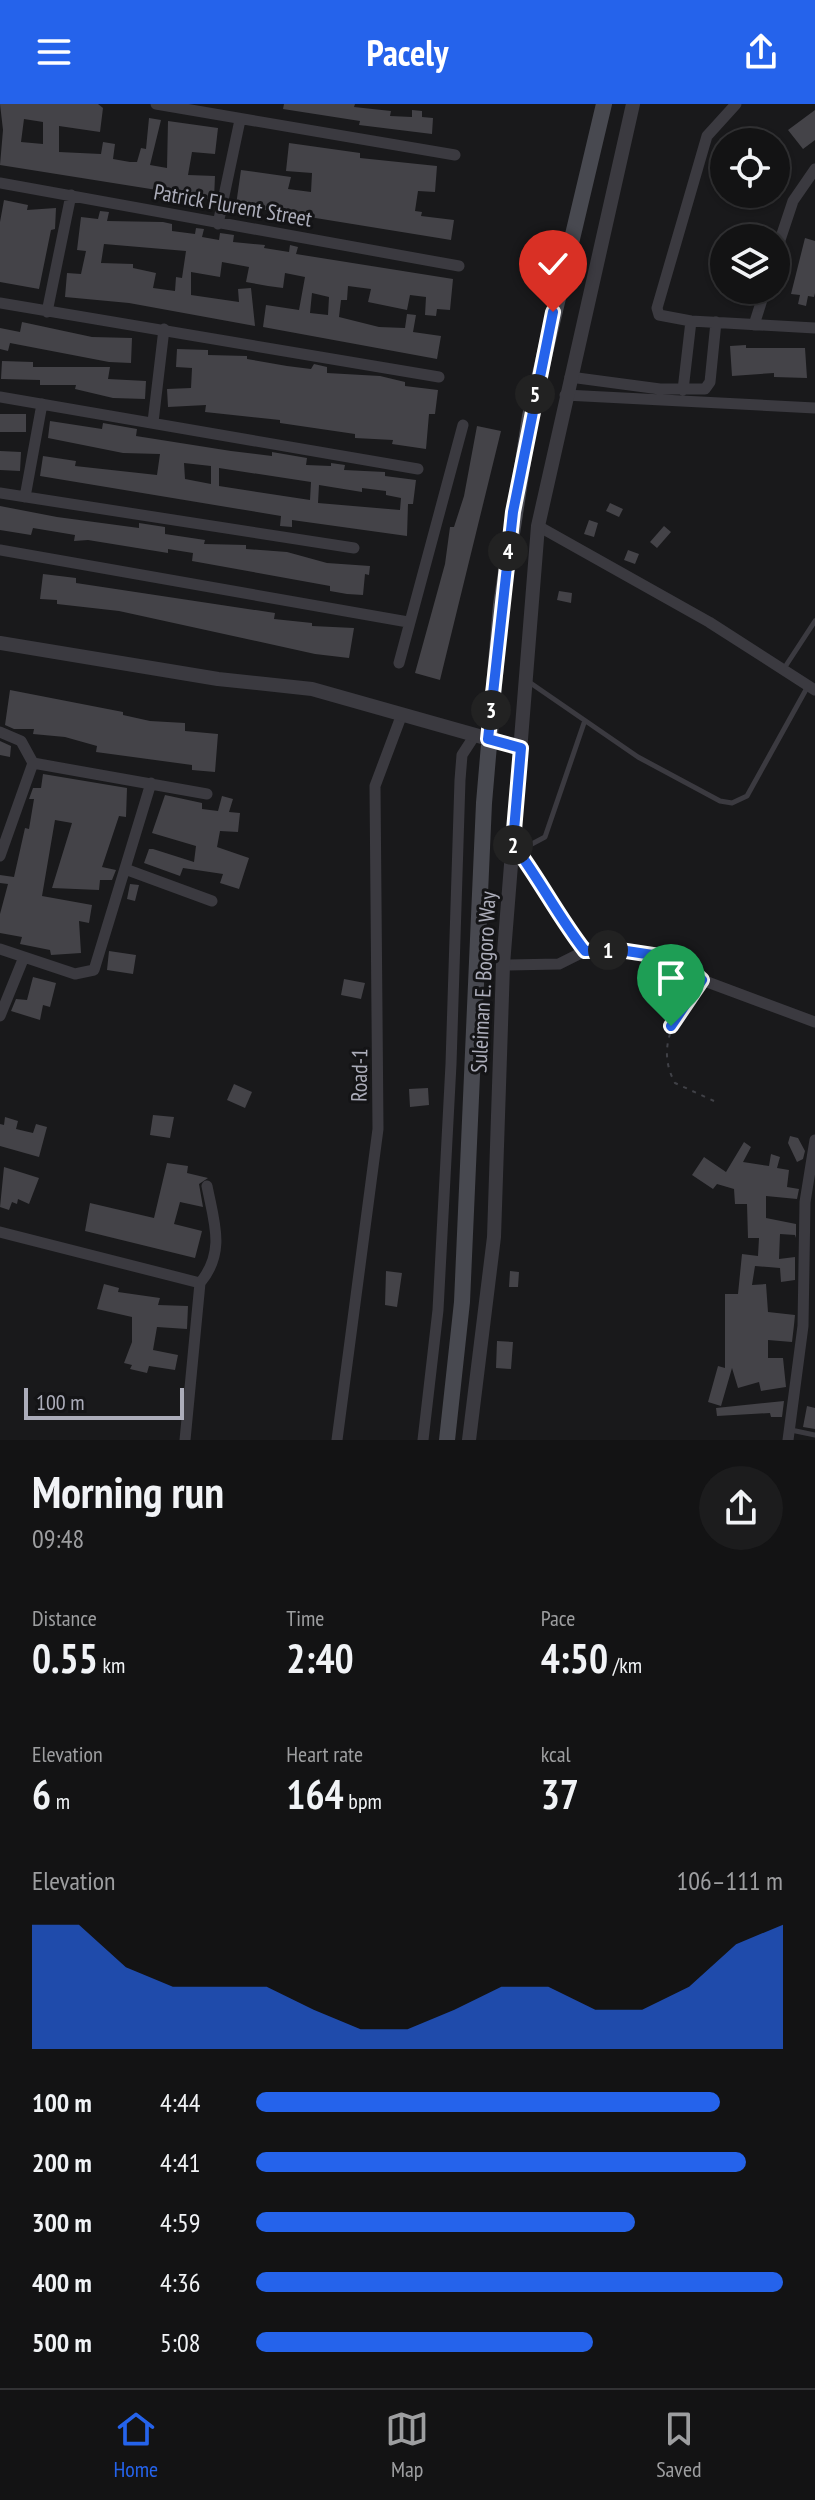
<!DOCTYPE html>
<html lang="en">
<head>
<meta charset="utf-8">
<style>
	:root { --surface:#131314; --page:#1c1c1d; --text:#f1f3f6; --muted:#9d9ea0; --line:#323234; --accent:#2563eb }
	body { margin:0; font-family:"PT Sans Narrow",sans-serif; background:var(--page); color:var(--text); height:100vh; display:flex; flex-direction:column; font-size:30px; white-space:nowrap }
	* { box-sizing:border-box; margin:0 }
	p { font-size:26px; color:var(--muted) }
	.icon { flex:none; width:44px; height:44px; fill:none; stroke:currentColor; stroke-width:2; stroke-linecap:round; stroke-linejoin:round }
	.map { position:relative; height:1336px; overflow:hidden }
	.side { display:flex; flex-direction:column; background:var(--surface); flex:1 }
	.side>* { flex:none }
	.buttons { position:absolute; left:710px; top:24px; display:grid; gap:16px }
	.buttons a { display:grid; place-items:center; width:80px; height:80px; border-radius:50%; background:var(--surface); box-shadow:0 2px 6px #0004,0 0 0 2px var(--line); font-size:40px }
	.scale { position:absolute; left:24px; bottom:20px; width:160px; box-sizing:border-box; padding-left:8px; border:4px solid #acadba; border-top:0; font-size:22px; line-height:28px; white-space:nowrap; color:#acadba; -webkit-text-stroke:6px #141416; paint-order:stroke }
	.pin { position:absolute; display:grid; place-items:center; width:68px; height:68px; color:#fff; margin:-82px -34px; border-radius:50% 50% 50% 0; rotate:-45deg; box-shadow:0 0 8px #0007 }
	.pin .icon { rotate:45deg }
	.km { position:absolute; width:40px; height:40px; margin:-20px; border-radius:50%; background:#222; color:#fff; font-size:22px; line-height:40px; text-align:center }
	.round { display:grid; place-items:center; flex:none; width:84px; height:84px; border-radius:42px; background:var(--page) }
	.overview { display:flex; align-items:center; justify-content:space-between; height:136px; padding:0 32px }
	h1 { font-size:44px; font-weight:800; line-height:60px }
	.metrics { display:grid; grid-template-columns:repeat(3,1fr); gap:12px; height:136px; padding:8px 32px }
	.metrics div { display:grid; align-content:center }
	.metrics b { font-size:40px; font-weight:800 }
	.metrics small { font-size:22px; font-weight:400 }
	.metrics p { font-size:22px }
	.chart { height:224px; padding:16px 32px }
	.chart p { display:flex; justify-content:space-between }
	.chart svg { width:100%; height:144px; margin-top:8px; fill:var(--accent); opacity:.7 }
	ul { padding:0 32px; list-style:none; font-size:26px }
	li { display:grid; grid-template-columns:128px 96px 1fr; align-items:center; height:60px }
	li i { height:20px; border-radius:10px; background:var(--accent) }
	header { display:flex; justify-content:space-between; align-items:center; height:104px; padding:0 32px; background:var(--accent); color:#fff; font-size:36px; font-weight:800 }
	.dock { display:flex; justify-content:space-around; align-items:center; height:112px; border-top:2px solid var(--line); background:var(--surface); font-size:22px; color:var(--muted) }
	.dock a { display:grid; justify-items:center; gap:4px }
	.dock .on { color:var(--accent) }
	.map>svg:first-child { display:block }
	.building { fill:#444348; fill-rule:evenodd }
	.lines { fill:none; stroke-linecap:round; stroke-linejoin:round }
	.path { stroke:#404147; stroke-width:2; stroke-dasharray:4 6; stroke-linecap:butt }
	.service { stroke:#3b3a40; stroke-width:5 }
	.minor { stroke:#3b3a40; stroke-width:11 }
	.tertiary { stroke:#3b3a40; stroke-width:14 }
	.secondary { stroke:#484950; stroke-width:16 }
	.route-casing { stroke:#fff; stroke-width:16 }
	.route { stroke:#2563eb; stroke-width:10 }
	.labels { text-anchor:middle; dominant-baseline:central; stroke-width:6; stroke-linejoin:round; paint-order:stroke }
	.street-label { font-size:22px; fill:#acadba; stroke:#141416 }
</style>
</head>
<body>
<header><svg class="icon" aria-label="menu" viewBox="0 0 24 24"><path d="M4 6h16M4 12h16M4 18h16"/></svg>Pacely<svg class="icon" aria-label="share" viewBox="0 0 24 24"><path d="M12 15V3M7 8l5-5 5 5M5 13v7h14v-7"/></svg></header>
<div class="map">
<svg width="815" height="1336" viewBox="0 0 815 1336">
	<rect width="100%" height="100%" fill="#19191b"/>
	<!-- building -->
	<path class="building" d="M 0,0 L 98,0 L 103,4 L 100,28 L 59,22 L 59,48 L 101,50 L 103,38 L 115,40 L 113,55 L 130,58 L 137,58 L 141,44 L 146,45 L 149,14 L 161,16 L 150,61 L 167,64 L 168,17 L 218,24 L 215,50 L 192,48 L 188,71 L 215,72 L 214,95 L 157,94 L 157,86 L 0,61 L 3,26 ZM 24,15 L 43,18 L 43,40 L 21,38 Z
		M 284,0 L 355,0 L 354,3 L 391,7 L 390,12 L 412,13 L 412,6 L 422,7 L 422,13 L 433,14 L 432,30 L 359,21 L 360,17 L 283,5 Z
		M 815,6 L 815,36 L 803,45 L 788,26 Z
		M 289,39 L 360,49 L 360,54 L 437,62 L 435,88 L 418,87 L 415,107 L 422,108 L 421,112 L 454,116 L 451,136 L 236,101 L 241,66 L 291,73 L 288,85 L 311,88 L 312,69 L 286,67 Z
		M 4,96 L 28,101 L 27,106 L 56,104 L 55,125 L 51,126 L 39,185 L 0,178 L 0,118 Z
		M 100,107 L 109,108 L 107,117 L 163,118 L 172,120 L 172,127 L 195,130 L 196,124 L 204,125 L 202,133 L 219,136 L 220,129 L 234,131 L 233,138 L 265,141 L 264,144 L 289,148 L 290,141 L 298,143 L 296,150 L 453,175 L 450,206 L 437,205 L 436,212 L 425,211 L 426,193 L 410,191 L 407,206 L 368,198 L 371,185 L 348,182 L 347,196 L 341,196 L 339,213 L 379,223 L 405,224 L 407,210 L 416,211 L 413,228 L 441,232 L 437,255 L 263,223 L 266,201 L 299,206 L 305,173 L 285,169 L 283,184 L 268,182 L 246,178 L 249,163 L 222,158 L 220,173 L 191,168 L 191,191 L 239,198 L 238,185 L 251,184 L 255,222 L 129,199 L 65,193 L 67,169 L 81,170 L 86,147 L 77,146 L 81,113 L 98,115 ZM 104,140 L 186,147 L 182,174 L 176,173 L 175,187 L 153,184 L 156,169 L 133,164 L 133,160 L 101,159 ZM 312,189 L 329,193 L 328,211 L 310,209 Z
		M 805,134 L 815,137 L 815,189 L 814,193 L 808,192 L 806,202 L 798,200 L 800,191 L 791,190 Z
		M 22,218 L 92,233 L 132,234 L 131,259 L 109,258 L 10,239 L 8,247 L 0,245 L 0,224 L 20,228 Z
		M 746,241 L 746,244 L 805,244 L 807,274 L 774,273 L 774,269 L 732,272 L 730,242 Z
		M 177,245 L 208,246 L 208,251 L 247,252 L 247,255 L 287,262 L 311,265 L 314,260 L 327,263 L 327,269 L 380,272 L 405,278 L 405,282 L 438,286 L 435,310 L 429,310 L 426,345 L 392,340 L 393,336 L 355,334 L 355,330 L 280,319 L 280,316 L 205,308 L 206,301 L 168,303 L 167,285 L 191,284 L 192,264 L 176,263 Z
		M 2,257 L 33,258 L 33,263 L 110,263 L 108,275 L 146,277 L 145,295 L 113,294 L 75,285 L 76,281 L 40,281 L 40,276 L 1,275 Z
		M 0,310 L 26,310 L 26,328 L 0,328 Z
		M 50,317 L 102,325 L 103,319 L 137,325 L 136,332 L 231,347 L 272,352 L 272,348 L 307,354 L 306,361 L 331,362 L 331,359 L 345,361 L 344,366 L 385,368 L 385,372 L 416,376 L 413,400 L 408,400 L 407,432 L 292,416 L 292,423 L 280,422 L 281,412 L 40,372 L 43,352 L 76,357 L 75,362 L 157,371 L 160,350 L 123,349 L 48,334 ZM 184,359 L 211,362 L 211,380 L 185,375 ZM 219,364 L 311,378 L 310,396 L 219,382 ZM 319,381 L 362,388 L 362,384 L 386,387 L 386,391 L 401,394 L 400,406 L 318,399 Z
		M 477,322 L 501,327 L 440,576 L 415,569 L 445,460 L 450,423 L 454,423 L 464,392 Z
		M 0,347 L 21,348 L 20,367 L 0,366 Z
		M 610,399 L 623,405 L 619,413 L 606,407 Z
		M 0,402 L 57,413 L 139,424 L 139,419 L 165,423 L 165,430 L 205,436 L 204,440 L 246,441 L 246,445 L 287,448 L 327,459 L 370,462 L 369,471 L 365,470 L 363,491 L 347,490 L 330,487 L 330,482 L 192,457 L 193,449 L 168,445 L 168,449 L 88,436 L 74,437 L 75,431 L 33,424 L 31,431 L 0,426 Z
		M 589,416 L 598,419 L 594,433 L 584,430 Z
		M 664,422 L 671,428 L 657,444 L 650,438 Z
		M 628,446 L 639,450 L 635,460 L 624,456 Z
		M 43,470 L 76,474 L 76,479 L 275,509 L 274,515 L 312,519 L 312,522 L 354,524 L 349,554 L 315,550 L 119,507 L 57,500 L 57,496 L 40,495 Z
		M 559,487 L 572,489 L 571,499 L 557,496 Z
		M 10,586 L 123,608 L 123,611 L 150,617 L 185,619 L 185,627 L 218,630 L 215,668 L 192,666 L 192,661 L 96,648 L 97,642 L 65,633 L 33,630 L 34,625 L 14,625 L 5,621 Z
		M 0,637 L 11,642 L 10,653 L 0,651 Z
		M 43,670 L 127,684 L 126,713 L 119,712 L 102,763 L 116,766 L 112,776 L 100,776 L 99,786 L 52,784 L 72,719 L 55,716 L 42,792 L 92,801 L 89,819 L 79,817 L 81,849 L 51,851 L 50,846 L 20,840 L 22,833 L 0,829 L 0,810 L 8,780 L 0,779 L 0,771 L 14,773 L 25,724 L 29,725 L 34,695 L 29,695 L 33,684 L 41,684 Z
		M 165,691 L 202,699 L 202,705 L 218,707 L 222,692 L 233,695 L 229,708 L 240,709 L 238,728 L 220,727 L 217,743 L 249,754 L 239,785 L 220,779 L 223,770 L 183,764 L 180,772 L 144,759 L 149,745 L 153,745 L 194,758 L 196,742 L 152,729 Z
		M 130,780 L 139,781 L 135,797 L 127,795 Z
		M 109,847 L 136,851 L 133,870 L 107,866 Z
		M 33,873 L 56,879 L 50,903 L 43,901 L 40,916 L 11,907 L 16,895 L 27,896 Z
		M 344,875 L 365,879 L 361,895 L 341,891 Z
		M 234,980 L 252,988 L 245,1004 L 227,996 Z
		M 428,984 L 429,1001 L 410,1003 L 409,985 Z
		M 153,1011 L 174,1013 L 170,1034 L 150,1031 Z
		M 5,1013 L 18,1017 L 16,1025 L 33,1029 L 36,1020 L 47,1023 L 39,1053 L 0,1042 L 0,1020 L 4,1021 Z
		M 790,1032 L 798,1034 L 805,1047 L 803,1055 L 797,1058 L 788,1039 Z
		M 744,1038 L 751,1043 L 743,1058 L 769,1062 L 771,1050 L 780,1053 L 777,1064 L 789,1066 L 787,1083 L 799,1085 L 797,1095 L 766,1092 L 766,1114 L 796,1120 L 796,1134 L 795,1131 L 780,1130 L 779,1155 L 795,1153 L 795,1176 L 781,1178 L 780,1164 L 755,1162 L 752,1181 L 766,1180 L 768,1208 L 795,1211 L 794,1221 L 792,1238 L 768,1236 L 768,1254 L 783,1254 L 786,1283 L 761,1287 L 759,1278 L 738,1284 L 732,1264 L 721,1302 L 708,1298 L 718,1262 L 725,1264 L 725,1190 L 738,1190 L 742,1150 L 758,1152 L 759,1134 L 748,1134 L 747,1100 L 735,1100 L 734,1085 L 717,1080 L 713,1085 L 692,1071 L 704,1053 L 726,1068 Z
		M 167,1059 L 188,1062 L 187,1069 L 208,1074 L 199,1080 L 203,1103 L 180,1098 L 174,1120 L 202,1127 L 195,1154 L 85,1127 L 90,1099 L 154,1114 Z
		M 4,1063 L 39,1074 L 29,1100 L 18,1095 L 17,1100 L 12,1098 L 9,1106 L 0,1103 Z
		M 386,1167 L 402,1169 L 397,1203 L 385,1201 Z
		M 510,1167 L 519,1168 L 518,1183 L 509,1183 Z
		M 104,1180 L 119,1184 L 118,1188 L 160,1194 L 158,1201 L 188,1202 L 187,1225 L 157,1223 L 153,1246 L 178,1251 L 175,1266 L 149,1262 L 147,1269 L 130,1265 L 132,1261 L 124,1259 L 132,1238 L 132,1213 L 97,1205 Z
		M 497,1237 L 513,1238 L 511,1265 L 496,1264 Z
		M 784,1297 L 782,1313 L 771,1313 L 770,1309 L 717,1312 L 716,1304 Z
		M 807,1302 L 815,1304 L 815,1325 L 803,1323 Z"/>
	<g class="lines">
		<!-- path -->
		<path class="path" d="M 694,886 C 674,915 656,944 675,979 L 714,997"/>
		<!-- service -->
		<path class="service" d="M 783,566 L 815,517
			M 529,578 L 638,653 L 720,697 L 732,699 L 747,692 L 808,582
			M 518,747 C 542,780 560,814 584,846
			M 513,750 L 545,733 L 584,619
			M 791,1326 L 815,1331"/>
		<!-- minor -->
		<path class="minor" d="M 156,0 L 455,51
			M 736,0 L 707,32 L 657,204 L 659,211 L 691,217 L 815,224
			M 0,79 L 459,162
			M 218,120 L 240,16
			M 776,148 L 793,97 L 815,65
			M 0,199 L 439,273
			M 47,208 L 71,91
			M 754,221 L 765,186
			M 570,273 L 660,285 L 705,285 L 710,278 L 716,218
			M 683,286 L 691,217
			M 565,291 L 815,304
			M 0,293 L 418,365
			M 153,318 L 164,225
			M 0,389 L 354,444
			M 25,393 L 42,300
			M 538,422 L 709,518 L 815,586
			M 0,446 L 408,518
			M 399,559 L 463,321
			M 0,628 L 21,637 L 33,659
			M 33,659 L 207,690
			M 0,752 L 33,659
			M 125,765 L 212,797
			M 0,845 L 75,870 L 94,866 L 151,679
			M 503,861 L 559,860 L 585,847 L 649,848 L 679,855 L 702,876 L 815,918
			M 0,912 L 24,853
			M 0,1128 L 200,1179
			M 185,1336 L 200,1179 C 226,1148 214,1118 207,1082
			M 337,1336 L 378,1025 L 375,682 L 402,610
			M 423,1336 L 438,1206 L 451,960 L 460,676 L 462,651 L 475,631
			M 788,1336 L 803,1222 L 805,1098 L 815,1036"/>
		<!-- tertiary -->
		<path class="tertiary" d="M 0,539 L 218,575 L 312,585 L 521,644
			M 469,1336 L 494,1133 L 503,861 L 538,422 L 633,0"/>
		<!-- secondary -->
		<path class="secondary" d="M 447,1336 L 462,1198 L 484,699 L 501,501 L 530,312 L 604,0"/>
	</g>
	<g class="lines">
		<!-- route casing -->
		<g class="route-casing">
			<path id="route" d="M 553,208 L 513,408 L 488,635 L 521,644 L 512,750 L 518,747 C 542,780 560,815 585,847 L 620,846 L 679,855 L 702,876 L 671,922"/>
		</g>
		<!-- route -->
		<use href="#route" class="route"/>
	</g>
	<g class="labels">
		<!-- street labels -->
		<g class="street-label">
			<text transform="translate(233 101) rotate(10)">Patrick Flurent Street</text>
			<text transform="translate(483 878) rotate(-87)">Suleiman E. Bogoro Way</text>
			<text transform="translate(359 971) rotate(-89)">Road-1</text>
		</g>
	</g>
</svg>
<div class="buttons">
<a><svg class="icon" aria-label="locate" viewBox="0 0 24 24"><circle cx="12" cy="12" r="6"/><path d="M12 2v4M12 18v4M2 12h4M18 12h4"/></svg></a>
<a><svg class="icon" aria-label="layers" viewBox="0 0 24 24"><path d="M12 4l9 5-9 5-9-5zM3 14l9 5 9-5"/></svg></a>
</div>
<div class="scale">100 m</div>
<div class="pin" style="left:671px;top:922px;background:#1e9e55"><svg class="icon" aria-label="arrive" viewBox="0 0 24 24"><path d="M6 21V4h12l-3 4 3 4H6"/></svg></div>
<div class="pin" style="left:553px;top:208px;background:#d93025"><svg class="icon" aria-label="check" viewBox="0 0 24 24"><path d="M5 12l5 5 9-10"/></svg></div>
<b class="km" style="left:608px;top:846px">1</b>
<b class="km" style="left:513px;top:741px">2</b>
<b class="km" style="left:491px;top:606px">3</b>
<b class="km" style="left:508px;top:447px">4</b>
<b class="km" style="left:535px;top:290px">5</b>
</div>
<section class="side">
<div class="overview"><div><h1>Morning run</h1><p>09:48</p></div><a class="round"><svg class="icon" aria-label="share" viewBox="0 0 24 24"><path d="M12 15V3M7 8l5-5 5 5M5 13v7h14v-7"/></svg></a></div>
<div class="metrics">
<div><p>Distance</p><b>0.55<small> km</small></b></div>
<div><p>Time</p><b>2:40</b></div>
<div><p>Pace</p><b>4:50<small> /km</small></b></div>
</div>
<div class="metrics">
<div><p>Elevation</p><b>6<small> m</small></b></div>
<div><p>Heart rate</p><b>164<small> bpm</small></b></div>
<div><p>kcal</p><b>37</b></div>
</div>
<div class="chart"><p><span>Elevation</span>106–111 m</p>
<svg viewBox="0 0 160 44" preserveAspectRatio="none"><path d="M0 44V6L10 6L20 19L30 25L40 25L50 25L60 32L70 38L80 38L90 32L100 25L110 25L120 32L130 32L140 25L150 12L160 6V44z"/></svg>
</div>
<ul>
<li><b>100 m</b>4:44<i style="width:88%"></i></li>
<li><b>200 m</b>4:41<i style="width:93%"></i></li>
<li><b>300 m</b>4:59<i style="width:72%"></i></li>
<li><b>400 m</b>4:36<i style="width:100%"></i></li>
<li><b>500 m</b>5:08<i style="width:64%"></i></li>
</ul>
</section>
<nav class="dock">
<a class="on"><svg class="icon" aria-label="home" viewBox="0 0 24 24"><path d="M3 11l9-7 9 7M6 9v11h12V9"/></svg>Home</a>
<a><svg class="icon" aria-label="map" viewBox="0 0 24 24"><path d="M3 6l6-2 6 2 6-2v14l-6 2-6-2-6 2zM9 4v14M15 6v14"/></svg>Map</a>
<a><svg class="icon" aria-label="saved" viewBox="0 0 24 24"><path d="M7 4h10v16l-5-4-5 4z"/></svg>Saved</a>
</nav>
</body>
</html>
